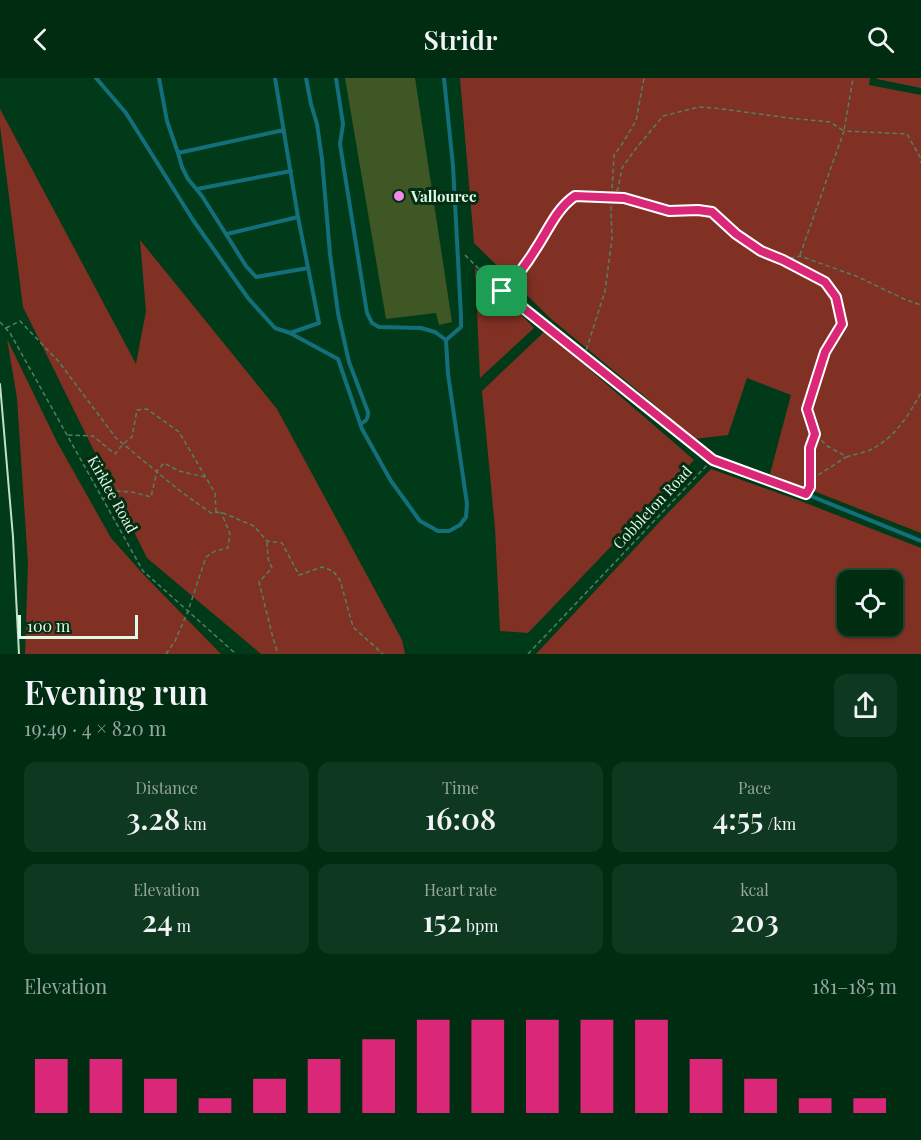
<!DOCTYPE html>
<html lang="en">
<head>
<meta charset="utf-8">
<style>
	:root { --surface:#002c12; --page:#0e3820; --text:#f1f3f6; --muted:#95a79f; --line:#224832; --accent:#db2777 }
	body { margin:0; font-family:"Playfair Display",serif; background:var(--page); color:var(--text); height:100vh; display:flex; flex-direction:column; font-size:22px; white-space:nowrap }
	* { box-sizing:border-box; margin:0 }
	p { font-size:20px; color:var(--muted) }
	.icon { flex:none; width:33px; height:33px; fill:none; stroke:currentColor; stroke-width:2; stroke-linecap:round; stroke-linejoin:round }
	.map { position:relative; height:576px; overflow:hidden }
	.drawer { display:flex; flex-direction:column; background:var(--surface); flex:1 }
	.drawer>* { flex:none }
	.tools { position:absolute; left:837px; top:492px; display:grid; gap:12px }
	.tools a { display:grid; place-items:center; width:66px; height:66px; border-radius:12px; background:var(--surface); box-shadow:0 2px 4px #0004,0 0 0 2px var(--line); font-size:30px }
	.scale { position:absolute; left:18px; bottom:15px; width:120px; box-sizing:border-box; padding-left:6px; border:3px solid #dffae4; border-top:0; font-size:16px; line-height:21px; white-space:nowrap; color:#dffae4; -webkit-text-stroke:4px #042e14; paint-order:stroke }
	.pin { position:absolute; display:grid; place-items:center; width:51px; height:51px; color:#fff; margin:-26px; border-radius:12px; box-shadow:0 3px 9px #0006 }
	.round { display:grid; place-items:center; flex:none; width:63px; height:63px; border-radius:12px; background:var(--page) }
	.overview { display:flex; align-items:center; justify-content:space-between; height:102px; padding:0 24px }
	h1 { font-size:33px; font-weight:600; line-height:45px }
	.metrics { display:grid; grid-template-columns:repeat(3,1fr); gap:9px; height:102px; padding:6px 24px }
	.metrics div { display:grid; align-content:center; border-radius:12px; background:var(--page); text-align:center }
	.metrics b { font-size:30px; font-weight:600 }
	.metrics small { font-size:16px; font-weight:400 }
	.metrics p { font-size:16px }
	.chart { height:168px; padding:12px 24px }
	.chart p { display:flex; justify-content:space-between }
	.chart svg { width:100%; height:108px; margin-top:6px; stroke:var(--accent); stroke-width:6 }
	header { display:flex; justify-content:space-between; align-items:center; height:78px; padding:0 24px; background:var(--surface); font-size:27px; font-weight:600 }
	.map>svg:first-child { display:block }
	.green { fill:#813124; fill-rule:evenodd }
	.building { fill:#3e5725 }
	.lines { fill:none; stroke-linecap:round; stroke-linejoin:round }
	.path { stroke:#528063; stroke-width:1.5; stroke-dasharray:4.5 3; stroke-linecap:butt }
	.lane { stroke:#146f7d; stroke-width:4 }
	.rail { stroke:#c0e0c8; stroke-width:2 }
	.route-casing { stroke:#fff; stroke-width:12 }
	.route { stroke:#db2777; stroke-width:8 }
	.poi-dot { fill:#f788eb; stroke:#042e14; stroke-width:2 }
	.labels { text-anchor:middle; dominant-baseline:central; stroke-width:6; stroke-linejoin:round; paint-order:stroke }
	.poi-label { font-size:15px; font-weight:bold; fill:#dffae4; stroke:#042e14; text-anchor:start }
	.street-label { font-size:15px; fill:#dffae4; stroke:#042e14 }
</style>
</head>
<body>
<header><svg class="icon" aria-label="back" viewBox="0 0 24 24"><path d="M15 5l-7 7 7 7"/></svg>Stridr<svg class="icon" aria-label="search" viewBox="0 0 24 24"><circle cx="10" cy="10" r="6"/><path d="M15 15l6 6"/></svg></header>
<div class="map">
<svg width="921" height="576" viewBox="0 0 921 576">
	<rect width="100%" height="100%" fill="#003a18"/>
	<!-- green -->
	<path class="green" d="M 460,0 L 870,0 L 869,7 L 921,17 L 921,455 L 770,396 L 791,317 L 747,300 L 728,357 L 694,361 L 649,322 L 550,240 L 474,165 Z
		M 877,0 L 921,0 L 921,10 L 877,1 Z
		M 0,31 L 136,286 L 146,233 L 140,162 L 277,331 L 402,562 L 405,576 L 261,576 L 147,480 L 23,229 L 0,48 Z
		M 475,190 L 534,250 L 480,300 Z
		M 545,253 L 694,382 L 528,555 L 500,553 L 495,450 L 482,313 Z
		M 7,261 L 57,364 L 111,460 L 144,497 L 221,576 L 25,576 L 28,486 L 17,320 Z
		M 711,391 L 798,422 L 921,470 L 921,576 L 536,576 L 667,436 ZM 848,502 L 892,502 L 892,548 L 848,548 Z"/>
	<!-- building -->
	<path class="building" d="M 345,0 L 415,0 L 452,244 L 439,247 L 436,235 L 386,241 Z"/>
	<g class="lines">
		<!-- path -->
		<path class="path" d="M 612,119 L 618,111 L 622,90 L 634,73 L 663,38 L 699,29 L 714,30 L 789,40 L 830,44 L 844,53 L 853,0
			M 465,177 L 502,214 L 708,378
			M 800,177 L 844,53 L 907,56 L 920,79 L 921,85
			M 785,183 L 825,204 L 836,219 L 842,246 L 825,274 L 807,331 L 815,356 L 810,370 L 809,410
			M 503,212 L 516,200 L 535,172 L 564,125 L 575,118 L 624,120 L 669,133 L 697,132 L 712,134 L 736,156 L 761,173 L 783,182 L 800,178 L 856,198 L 904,221 L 921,227
			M 0,244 L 10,255 L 143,493 L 236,576
			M 6,250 L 20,243 L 59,284 L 116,360 L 180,413 L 211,435 L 221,434 L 254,448 L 267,463 L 282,465 L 299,497 L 322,489 L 333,493 L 340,502 L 353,549 L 383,576
			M 584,279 L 605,213 L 612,161 L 611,129 L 614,77 L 622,66 L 636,43 L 644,0
			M 68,357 L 93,358 L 115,376 L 123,366 L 132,359 L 137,332 L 147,331 L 179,354 L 215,415 L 216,434
			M 816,357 L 827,368 L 847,379 C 854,376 863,375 870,372 C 896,359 907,339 921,315
			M 812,401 L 846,379
			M 103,421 L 118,413 L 132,414 L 151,419 L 157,393 L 164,385 L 179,393 L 205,399
			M 267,464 L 268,480 L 272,490 L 259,504 L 273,560 L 278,576
			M 166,576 L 175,563 L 188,533 L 206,479 L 215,473 L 228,470 L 230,456 L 221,434
			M 528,576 L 709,385"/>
		<!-- lane -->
		<path class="lane" d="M 96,0 L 126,35 L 193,142 L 248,220 L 275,250 L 290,255 L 338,281 L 362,351 L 391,403 L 420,443 L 438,453 L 449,453 L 460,447 L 466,439 L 467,426 L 448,296 L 446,262 L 461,249 L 461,238 L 453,88 L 444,0
			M 159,0 L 167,43 L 178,75 L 182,89 L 188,101 L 202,118 L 246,188 L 256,199 L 308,190
			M 275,0 L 298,139 L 319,245 L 290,255
			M 306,0 L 311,26 L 317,46 L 322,81 L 330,176 L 338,235 L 349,284 L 368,334 C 368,342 366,343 360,346
			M 336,0 L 343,46 L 340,66 L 367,235 L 372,245 L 379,249 L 421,250 L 435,254 L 446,262
			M 178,75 L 284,52
			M 197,111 L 291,93
			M 227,156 L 298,139
			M 713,382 L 806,416 L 921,463"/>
		<!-- rail -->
		<path class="rail" d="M 0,306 L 13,459 L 19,576"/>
	</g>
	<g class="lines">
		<!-- route casing -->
		<g class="route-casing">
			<path id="route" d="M 575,118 L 624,120 L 669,133 L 698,132 L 712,134 L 736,156 L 761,173 L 783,182 L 825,204 L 836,219 L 842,246 L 825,274 L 807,331 L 815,356 L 810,370 L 810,409 L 806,416 L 713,382 L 502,213 C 515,201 526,187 535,172 C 548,153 556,131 575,118 Z"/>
		</g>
		<!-- route -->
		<use href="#route" class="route"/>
	</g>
	<!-- markers -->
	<circle class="poi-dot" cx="399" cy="118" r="6"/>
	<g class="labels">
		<!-- poi labels -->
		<g class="poi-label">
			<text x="411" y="118">Vallourec</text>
		</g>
		<!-- street labels -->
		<g class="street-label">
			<text transform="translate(113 416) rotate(61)">Kirklee Road</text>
			<text transform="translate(652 429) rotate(-47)">Cobbleton Road</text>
		</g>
	</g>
</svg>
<div class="tools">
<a><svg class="icon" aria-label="locate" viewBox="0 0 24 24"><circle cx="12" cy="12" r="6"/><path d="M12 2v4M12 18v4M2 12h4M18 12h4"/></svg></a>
</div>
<div class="scale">100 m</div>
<div class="pin" style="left:502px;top:213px;background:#1e9e55"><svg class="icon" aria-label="arrive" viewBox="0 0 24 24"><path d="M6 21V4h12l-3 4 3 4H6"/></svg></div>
</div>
<section class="drawer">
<div class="overview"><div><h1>Evening run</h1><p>19:49 · 4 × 820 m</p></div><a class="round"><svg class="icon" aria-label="share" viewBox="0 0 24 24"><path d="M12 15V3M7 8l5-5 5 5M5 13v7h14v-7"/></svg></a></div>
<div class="metrics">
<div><p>Distance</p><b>3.28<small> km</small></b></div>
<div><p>Time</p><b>16:08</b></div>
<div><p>Pace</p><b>4:55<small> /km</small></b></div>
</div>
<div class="metrics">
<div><p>Elevation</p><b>24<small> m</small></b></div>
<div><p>Heart rate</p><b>152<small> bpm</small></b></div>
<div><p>kcal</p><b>203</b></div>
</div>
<div class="chart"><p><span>Elevation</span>181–185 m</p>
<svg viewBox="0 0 160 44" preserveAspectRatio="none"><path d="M5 44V22M15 44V22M25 44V30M35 44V38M45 44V30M55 44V22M65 44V14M75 44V6M85 44V6M95 44V6M105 44V6M115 44V6M125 44V22M135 44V30M145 44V38M155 44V38"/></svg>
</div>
</section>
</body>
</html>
